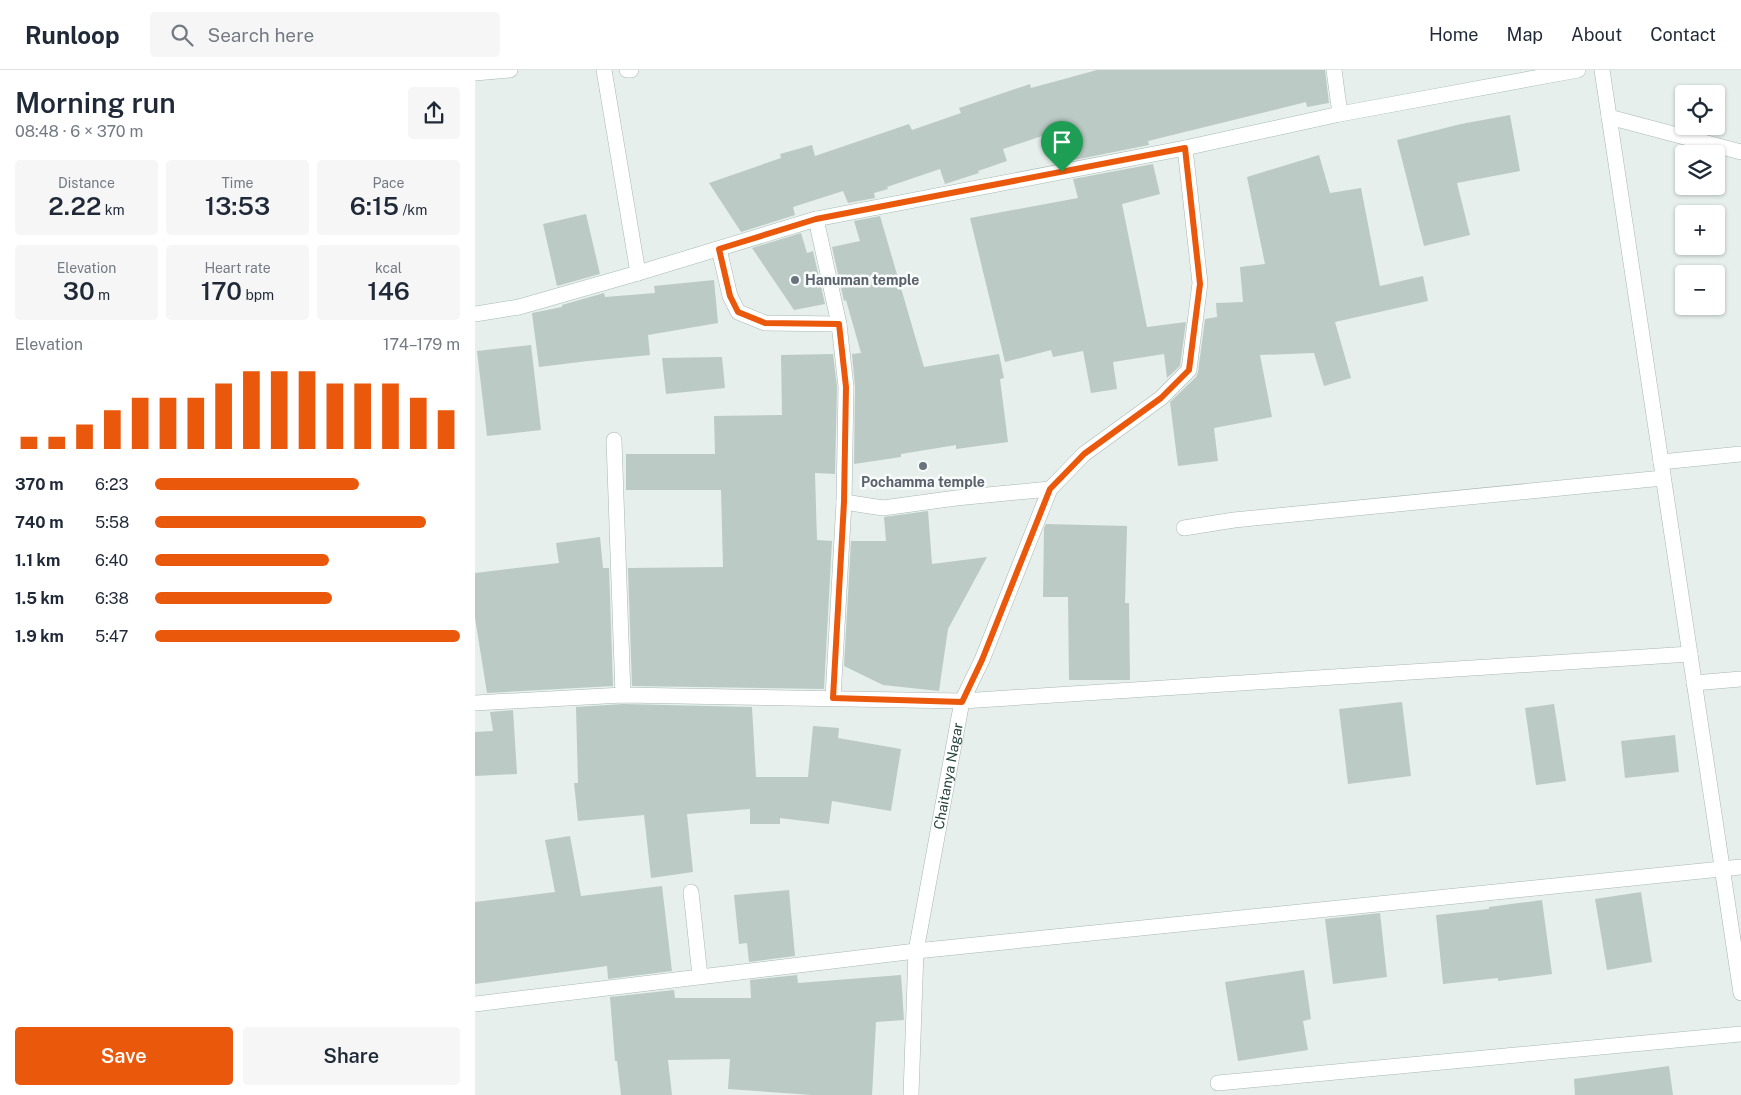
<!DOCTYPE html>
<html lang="en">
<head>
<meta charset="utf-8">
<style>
	:root { --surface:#fff; --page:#f6f6f7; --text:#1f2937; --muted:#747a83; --line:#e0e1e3; --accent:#ea580c }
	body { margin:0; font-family:"Public Sans",sans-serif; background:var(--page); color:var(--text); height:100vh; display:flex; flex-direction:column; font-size:19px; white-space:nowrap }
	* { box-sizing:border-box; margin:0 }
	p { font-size:16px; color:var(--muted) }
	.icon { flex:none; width:28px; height:28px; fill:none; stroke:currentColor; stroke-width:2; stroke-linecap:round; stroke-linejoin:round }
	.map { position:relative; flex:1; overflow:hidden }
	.sheet { display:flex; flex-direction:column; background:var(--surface); width:475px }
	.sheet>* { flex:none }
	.buttons { position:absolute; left:1200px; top:15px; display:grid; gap:10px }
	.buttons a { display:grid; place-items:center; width:50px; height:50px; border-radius:5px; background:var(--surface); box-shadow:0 1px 4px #0004; font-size:25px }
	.pin { position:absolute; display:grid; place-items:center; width:42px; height:42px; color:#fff; margin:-51px -21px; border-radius:50% 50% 50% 0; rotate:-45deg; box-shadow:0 0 5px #0007 }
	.pin .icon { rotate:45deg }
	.round { display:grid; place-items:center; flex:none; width:52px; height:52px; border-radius:5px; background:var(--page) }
	.head { display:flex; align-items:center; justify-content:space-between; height:85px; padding:0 15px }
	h1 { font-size:28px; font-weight:600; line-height:38px }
	.figures { display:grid; grid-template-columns:repeat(3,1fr); gap:8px; height:85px; padding:5px 15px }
	.figures div { display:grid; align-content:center; border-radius:5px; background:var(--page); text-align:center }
	.figures b { font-size:25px; font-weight:600 }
	.figures small { font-size:14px; font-weight:400 }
	.figures p { font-size:14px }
	.chart { height:140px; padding:10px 15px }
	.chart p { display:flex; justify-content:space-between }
	.chart svg { width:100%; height:90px; margin-top:5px; stroke:var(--accent); stroke-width:6 }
	.primary-button { display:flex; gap:10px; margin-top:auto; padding:10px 15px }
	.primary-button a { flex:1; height:58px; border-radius:5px; background:var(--accent); color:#fff; font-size:20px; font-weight:600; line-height:58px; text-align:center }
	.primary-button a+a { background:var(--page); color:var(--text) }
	ul { padding:0 15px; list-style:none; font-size:16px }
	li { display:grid; grid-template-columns:80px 60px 1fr; align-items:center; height:38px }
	li i { height:12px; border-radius:6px; background:var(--accent) }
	header { display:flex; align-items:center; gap:30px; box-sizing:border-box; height:70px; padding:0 25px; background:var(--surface); border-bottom:1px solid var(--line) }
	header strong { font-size:24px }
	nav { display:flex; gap:28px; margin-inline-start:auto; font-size:18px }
	.search { width:350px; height:45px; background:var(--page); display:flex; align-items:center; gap:12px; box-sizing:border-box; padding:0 18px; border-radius:5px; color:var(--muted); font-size:19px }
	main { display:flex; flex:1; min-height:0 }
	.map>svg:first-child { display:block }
	.building { fill:#bbcac4 }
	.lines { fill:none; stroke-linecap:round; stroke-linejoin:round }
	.street-casing { stroke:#a8b8b2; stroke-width:16 }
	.secondary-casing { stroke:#a4bbb3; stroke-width:16 }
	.street { stroke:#fff; stroke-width:15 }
	.secondary { stroke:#fff; stroke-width:15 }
	.route-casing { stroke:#fff; stroke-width:10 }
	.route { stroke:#ea580c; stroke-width:6 }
	.worship-dot { fill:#6b7280; stroke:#f7fbf9; stroke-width:2 }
	.labels { text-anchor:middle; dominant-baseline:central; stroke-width:5; stroke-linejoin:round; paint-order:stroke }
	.worship-label { font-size:14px; font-weight:bold; fill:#5b616d; stroke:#f7fbf9; text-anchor:start }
	.street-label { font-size:14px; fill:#24423a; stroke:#f7fbf9 }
</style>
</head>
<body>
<header>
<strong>Runloop</strong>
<div class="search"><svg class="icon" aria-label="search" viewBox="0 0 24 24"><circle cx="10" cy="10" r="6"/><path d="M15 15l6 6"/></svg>Search here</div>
<nav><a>Home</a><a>Map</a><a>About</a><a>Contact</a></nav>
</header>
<main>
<section class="sheet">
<div class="head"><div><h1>Morning run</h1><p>08:48 · 6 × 370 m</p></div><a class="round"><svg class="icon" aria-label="share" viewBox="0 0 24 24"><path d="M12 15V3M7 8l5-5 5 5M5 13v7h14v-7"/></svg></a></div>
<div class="figures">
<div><p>Distance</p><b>2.22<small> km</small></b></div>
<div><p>Time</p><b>13:53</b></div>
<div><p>Pace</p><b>6:15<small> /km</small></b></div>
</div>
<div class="figures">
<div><p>Elevation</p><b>30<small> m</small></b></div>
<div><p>Heart rate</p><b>170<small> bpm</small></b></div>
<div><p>kcal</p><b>146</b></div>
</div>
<div class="chart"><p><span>Elevation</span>174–179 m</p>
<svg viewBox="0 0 160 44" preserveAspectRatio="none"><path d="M5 44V38M15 44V38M25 44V32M35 44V25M45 44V19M55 44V19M65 44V19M75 44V12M85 44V6M95 44V6M105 44V6M115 44V12M125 44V12M135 44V12M145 44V19M155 44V25"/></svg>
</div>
<ul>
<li><b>370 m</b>6:23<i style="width:67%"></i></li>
<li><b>740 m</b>5:58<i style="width:89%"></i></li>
<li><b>1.1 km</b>6:40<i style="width:57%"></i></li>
<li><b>1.5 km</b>6:38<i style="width:58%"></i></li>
<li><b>1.9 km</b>5:47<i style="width:100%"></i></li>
</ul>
<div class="primary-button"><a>Save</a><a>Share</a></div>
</section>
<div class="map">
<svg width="1266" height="1025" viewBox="0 0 1266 1025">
	<rect width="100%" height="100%" fill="#e6efeb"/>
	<!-- building -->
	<path class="building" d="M 622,0 L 850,0 L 854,33 L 832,37 L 831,32 L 673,71 L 674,75 L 594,91 L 585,60 L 528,79 L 532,91 L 503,101 L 504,103 L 470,114 L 465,99 L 412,117 L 413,119 L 399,123 L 400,128 L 373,133 L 368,121 L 318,137 L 320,145 L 266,162 L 234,113 L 306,88 L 305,84 L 337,75 L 340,86 L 434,54 L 437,60 L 486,43 L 484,38 L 555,14 L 556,18 Z
		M 1035,45 L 1045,101 L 982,113 L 995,165 L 949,176 L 922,70 L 986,54 Z
		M 844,85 L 855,123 L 886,118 L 905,216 L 948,206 L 953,231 L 860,252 L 876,308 L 849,316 L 839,283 L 785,285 L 797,347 L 739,358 L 743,391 L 703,396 L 695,332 L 721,307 L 723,302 L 730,249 L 742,247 L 741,233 L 768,232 L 765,197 L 790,194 L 772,107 Z
		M 678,94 L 685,124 L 647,134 L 672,257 L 711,252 L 705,296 L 692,308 L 689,284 L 638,292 L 642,319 L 616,323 L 608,281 L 578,287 L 576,280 L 530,292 L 495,148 L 603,128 L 598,109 Z
		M 111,144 L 125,204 L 82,216 L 68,154 Z
		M 405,146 L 449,297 L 524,284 L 529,308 L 525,309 L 533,372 L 481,379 L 481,375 L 426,384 L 426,387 L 379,394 L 380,317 L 377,284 L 386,283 L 371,230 L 369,231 L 357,177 L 385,171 L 379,151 Z
		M 326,163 L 332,183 L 338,181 L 350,234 L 319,240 L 277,178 Z
		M 239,210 L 243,253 L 173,265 L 175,285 L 113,291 L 64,297 L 57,243 L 87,237 L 87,235 L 129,223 L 130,227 L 180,223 L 179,216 Z
		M 56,275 L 66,360 L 12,366 L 2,281 Z
		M 358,284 L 362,317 L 360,404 L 340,403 L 342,470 L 357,471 L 349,619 L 157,616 L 153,498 L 248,497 L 246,420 L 151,420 L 151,384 L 240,384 L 239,346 L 307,345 L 306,285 Z
		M 247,287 L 250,318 L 191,324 L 187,288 Z
		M 453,441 L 457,494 L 512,487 L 473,559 L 464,621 L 408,615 L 369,596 L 376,471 L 411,471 L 409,447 Z
		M 571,454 L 652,456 L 650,533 L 654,533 L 655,610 L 594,610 L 593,527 L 568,527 L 569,458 Z
		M 125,467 L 128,498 L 134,498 L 138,616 L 12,623 L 0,548 L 0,503 L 84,493 L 81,473 Z
		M 927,632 L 936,706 L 873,714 L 864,639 Z
		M 148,634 L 277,637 L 281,707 L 333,707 L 338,656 L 364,658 L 363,668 L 426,679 L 416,741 L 357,731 L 354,754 L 305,748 L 305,754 L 275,754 L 275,739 L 212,744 L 218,802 L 176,808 L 169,745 L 103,751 L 99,713 L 103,713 L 101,637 Z
		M 1079,634 L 1091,711 L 1061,715 L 1050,638 Z
		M 38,640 L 42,704 L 0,706 L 0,662 L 18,661 L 15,642 Z
		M 1200,665 L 1204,702 L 1150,708 L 1146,671 Z
		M 95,766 L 106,826 L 187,816 L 197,901 L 133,909 L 132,896 L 0,914 L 0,832 L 80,822 L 70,770 Z
		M 314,820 L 320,886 L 274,892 L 272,873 L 264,874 L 259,825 Z
		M 1166,822 L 1177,892 L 1132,900 L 1120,829 Z
		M 1067,830 L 1077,904 L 1023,911 L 1023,908 L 968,914 L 961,845 L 1014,839 L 1014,837 Z
		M 905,843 L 912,907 L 858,914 L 850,849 Z
		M 829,900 L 836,949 L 828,951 L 833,980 L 763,991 L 750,912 Z
		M 322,905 L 323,913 L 426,905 L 429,950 L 401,952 L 397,1025 L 337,1025 L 253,1019 L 255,989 L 193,990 L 197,1025 L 146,1025 L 142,991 L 140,991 L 135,927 L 199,920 L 200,928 L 276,928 L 275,910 Z
		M 1194,996 L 1198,1025 L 1100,1025 L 1099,1009 Z"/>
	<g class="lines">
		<!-- street casing -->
		<g class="street-casing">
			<g id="street">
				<path d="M 129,0 L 163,203"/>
				<path d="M 152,0 L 156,0"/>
				<path d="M 859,0 L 865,44"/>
				<path d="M 1127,0 L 1266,923"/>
				<path d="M 0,3 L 35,0"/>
				<path d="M 1134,47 L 1266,82"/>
				<path d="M 341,149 L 364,254 L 371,317 L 369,432 L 358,628"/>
				<path d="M 244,179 L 255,226 L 263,242 L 290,253 L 364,254"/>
				<path d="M 139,370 L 148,625"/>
				<path d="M 1186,392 L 1266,384"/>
				<path d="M 369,432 L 408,438 L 481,428 L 575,419"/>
				<path d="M 709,458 L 759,450 L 1188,408"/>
				<path d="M 1219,613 L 1266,609"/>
				<path d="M 0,633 L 148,625 L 487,631 L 1215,584"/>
				<path d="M 216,822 L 225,906"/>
				<path d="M 0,934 L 441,881 L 1266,797"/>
				<path d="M 743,1013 L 1266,964"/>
				<path id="s1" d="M 436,1025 L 441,881 L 487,631 L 507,590 L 575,419 L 609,384 L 686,328 L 714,300 L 725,213 L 710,78"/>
			</g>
		</g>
		<!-- secondary casing -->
		<g class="secondary-casing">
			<path id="secondary" d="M 0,244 L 44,237 L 163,203 L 341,149 L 710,78 L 865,44 L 1103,0"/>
		</g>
		<!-- street -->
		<use href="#street" class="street"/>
		<!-- secondary -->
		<use href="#secondary" class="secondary"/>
	</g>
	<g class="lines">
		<!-- route casing -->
		<g class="route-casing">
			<path id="route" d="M 710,78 L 725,214 L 714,300 L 686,328 L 609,384 L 575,419 L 507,590 L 487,632 L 358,628 L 369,432 L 371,317 L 364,254 L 290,253 L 263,242 L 255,226 L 244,179 L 341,149 Z"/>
		</g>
		<!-- route -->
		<use href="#route" class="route"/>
	</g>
	<!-- markers -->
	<g class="worship-dot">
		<circle cx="320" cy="210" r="5"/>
		<circle cx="448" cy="396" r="5"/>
	</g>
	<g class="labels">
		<!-- worship labels -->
		<g class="worship-label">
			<text x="330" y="210">Hanuman temple</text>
			<text x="448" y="412" text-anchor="middle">Pochamma temple</text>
		</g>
		<!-- street labels -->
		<g class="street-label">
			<text stroke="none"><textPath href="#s1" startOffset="322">Chaitanya Nagar</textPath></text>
		</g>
	</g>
</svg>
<div class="buttons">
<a><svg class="icon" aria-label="locate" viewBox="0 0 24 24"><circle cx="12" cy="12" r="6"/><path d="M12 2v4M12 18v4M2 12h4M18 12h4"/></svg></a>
<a><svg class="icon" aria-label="layers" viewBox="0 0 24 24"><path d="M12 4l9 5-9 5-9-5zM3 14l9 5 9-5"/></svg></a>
<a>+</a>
<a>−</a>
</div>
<div class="pin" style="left:587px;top:102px;background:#1e9e55"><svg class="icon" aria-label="arrive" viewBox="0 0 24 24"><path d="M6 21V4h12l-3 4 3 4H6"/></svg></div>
</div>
</main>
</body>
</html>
